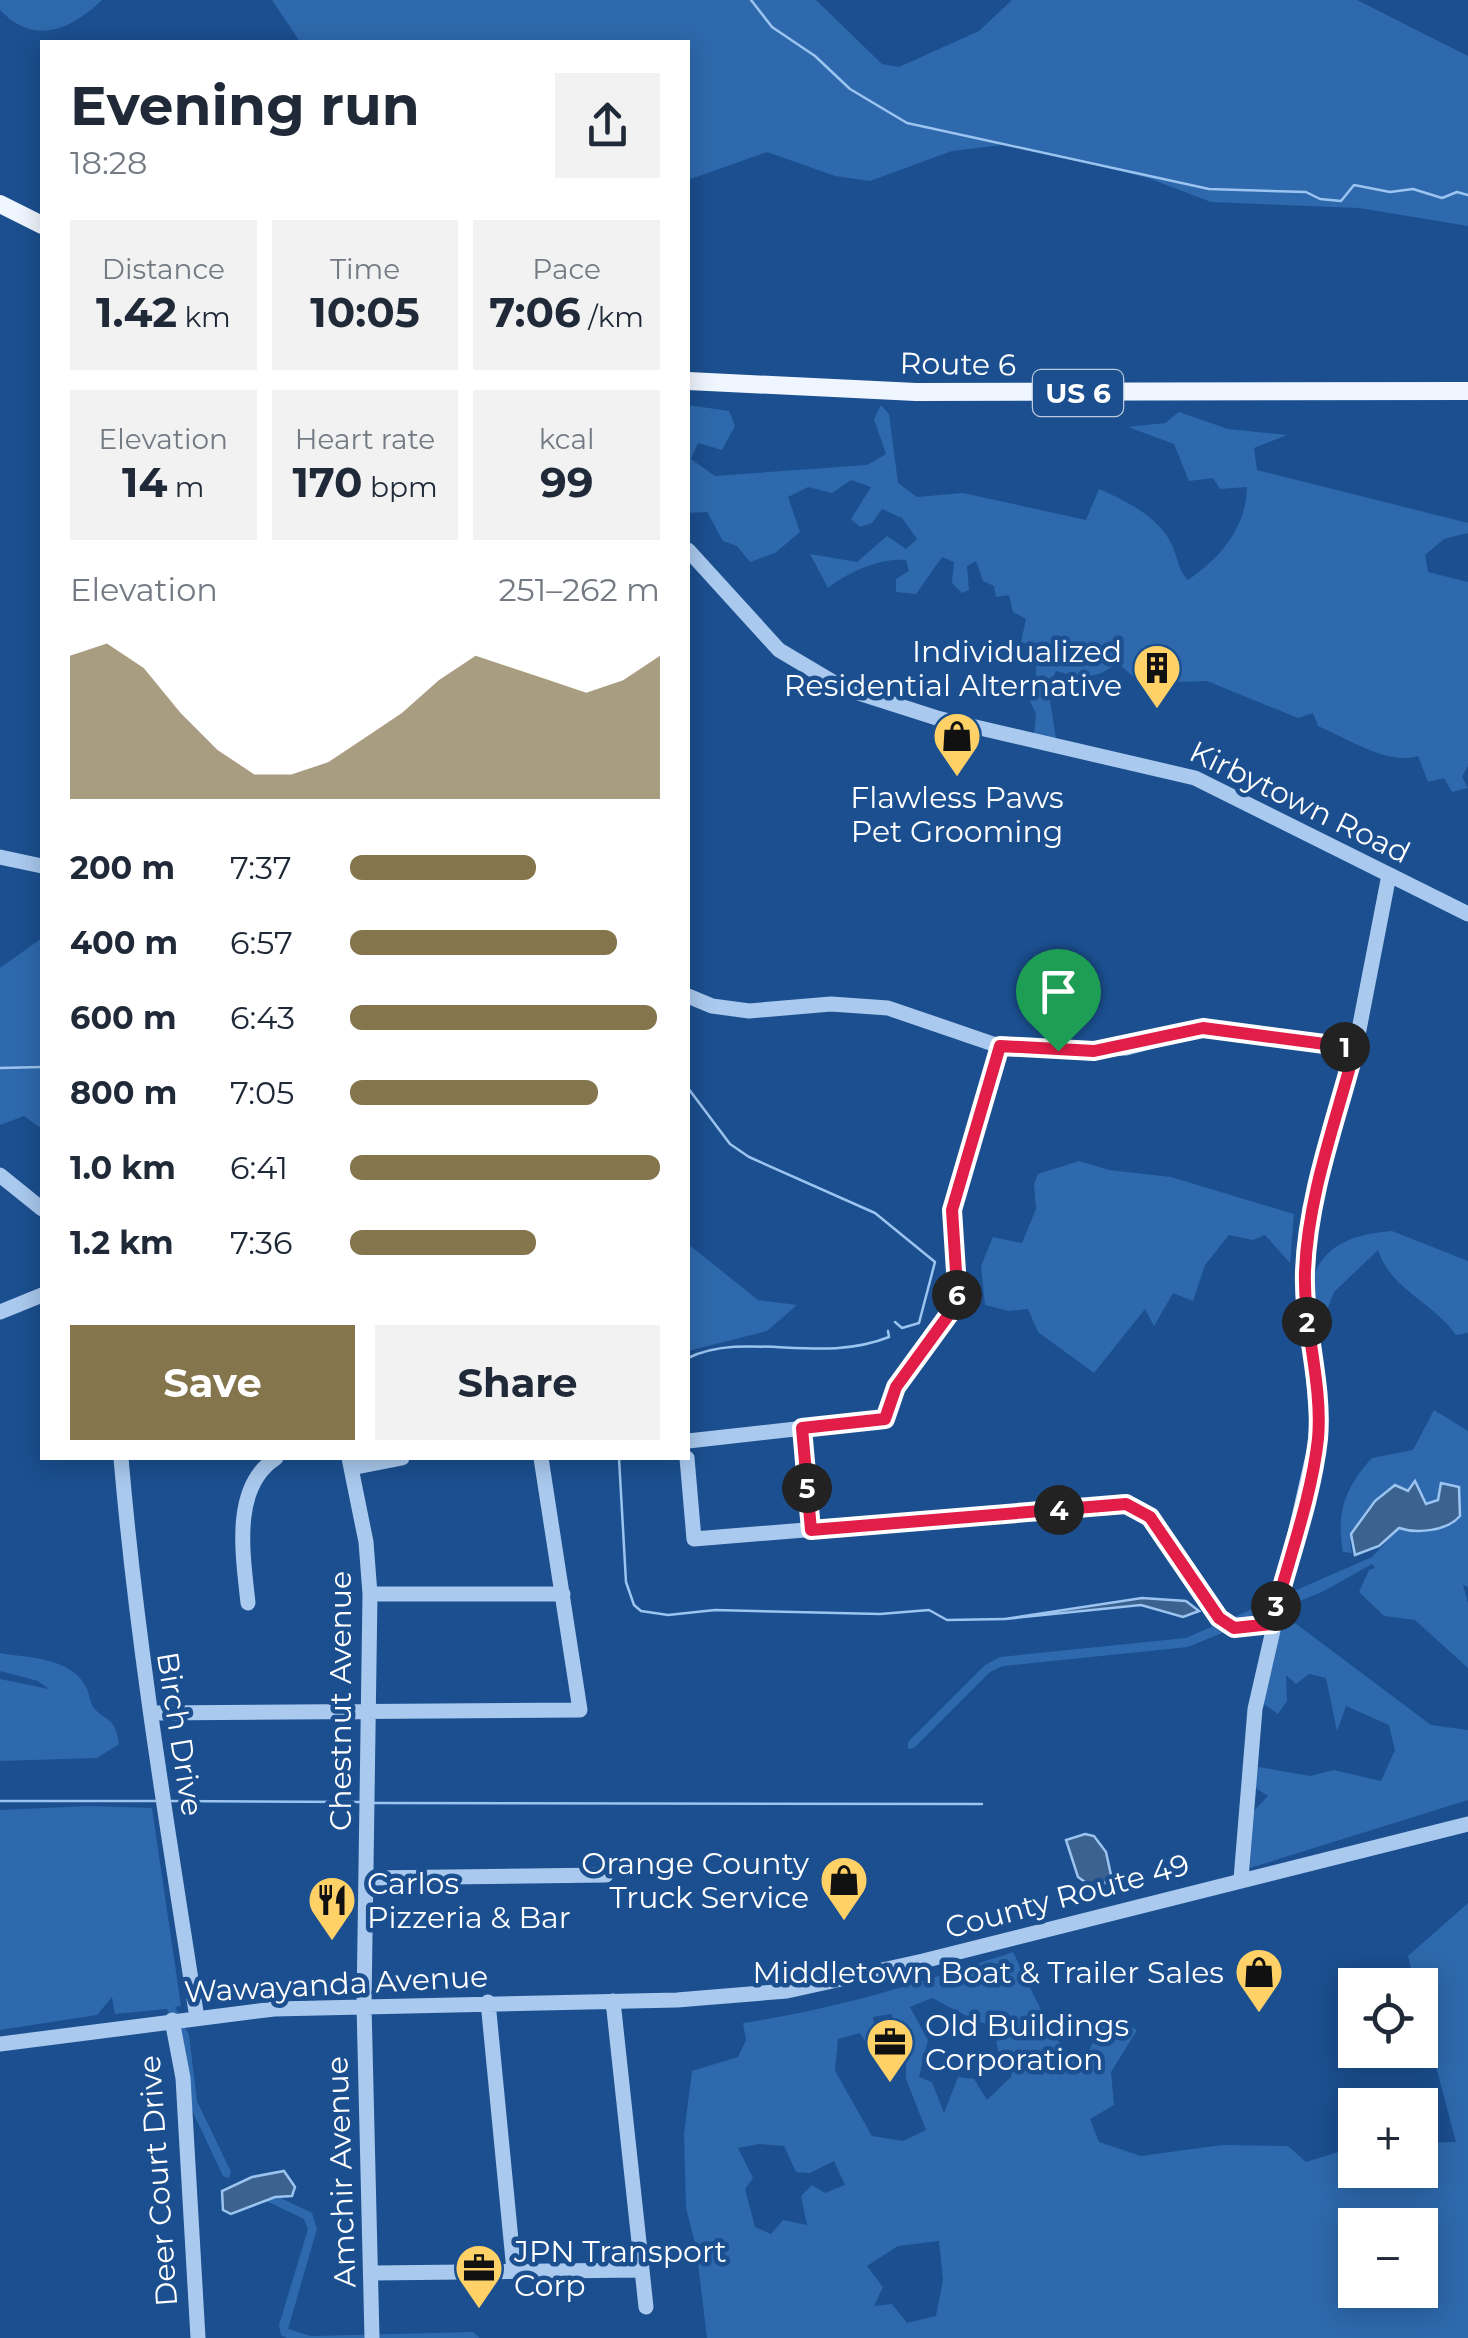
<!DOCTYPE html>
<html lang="en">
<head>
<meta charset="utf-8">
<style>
	:root { --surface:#fff; --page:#f2f2f3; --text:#1f2937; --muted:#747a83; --accent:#84754c }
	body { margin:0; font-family:Montserrat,sans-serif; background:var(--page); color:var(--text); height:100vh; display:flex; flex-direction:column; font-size:38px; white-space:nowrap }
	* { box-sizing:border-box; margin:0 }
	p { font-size:32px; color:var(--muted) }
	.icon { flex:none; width:55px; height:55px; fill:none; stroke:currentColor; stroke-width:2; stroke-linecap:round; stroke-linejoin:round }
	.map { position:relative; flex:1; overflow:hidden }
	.panel { position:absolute; left:40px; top:40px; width:650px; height:1420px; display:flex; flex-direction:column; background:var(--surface); border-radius:0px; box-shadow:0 5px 25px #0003 }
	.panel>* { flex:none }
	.controls { position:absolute; left:1338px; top:1968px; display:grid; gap:20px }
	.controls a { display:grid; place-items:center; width:100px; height:100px; border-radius:0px; background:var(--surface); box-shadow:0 5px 25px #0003; font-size:50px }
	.pin { position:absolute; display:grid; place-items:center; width:85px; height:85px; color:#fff; margin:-102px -42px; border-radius:50% 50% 50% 0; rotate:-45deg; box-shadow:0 0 10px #0007 }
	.pin .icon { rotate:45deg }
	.km { position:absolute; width:50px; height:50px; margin:-25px; border-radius:50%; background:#222; color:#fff; font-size:28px; line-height:50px; text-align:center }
	.round { display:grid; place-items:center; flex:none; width:105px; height:105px; border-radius:0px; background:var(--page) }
	.head { display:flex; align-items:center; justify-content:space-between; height:170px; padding:0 30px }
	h1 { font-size:55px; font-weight:700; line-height:75px }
	.stats { display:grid; grid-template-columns:repeat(3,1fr); gap:15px; height:170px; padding:10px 30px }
	.stats div { display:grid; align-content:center; border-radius:0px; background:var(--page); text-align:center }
	.stats b { font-size:42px; font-weight:700 }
	.stats small { font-size:28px; font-weight:400 }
	.stats p { font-size:28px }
	.chart { height:280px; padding:20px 30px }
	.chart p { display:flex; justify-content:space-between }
	.chart svg { width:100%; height:180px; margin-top:10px; fill:var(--accent); opacity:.7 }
	.action { display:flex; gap:20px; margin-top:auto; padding:20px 30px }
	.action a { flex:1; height:115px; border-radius:0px; background:var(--accent); color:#fff; font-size:40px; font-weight:700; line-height:115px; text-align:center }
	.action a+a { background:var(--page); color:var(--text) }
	ul { padding:0 30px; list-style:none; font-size:32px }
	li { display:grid; grid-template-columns:160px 120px 1fr; align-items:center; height:75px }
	li i { height:25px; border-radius:12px; background:var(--accent) }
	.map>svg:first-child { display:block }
	.green { fill:#2e69ad; fill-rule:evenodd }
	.water { fill:#3c6290; stroke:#9cc4f0; stroke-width:2.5 }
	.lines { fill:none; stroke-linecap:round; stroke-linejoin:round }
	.stream { stroke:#9cc4f0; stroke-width:2.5 }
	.minor { stroke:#a9c9ee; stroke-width:15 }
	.major { stroke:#f0f6ff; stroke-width:18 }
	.route-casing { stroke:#fff; stroke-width:20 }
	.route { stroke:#e11d48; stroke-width:12 }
	.labels { text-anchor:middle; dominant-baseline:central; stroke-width:9; stroke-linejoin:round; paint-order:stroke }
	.shield { fill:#1b4f8f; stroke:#bbcadd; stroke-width:2.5 }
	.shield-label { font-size:28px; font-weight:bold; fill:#fff }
	.street-label { font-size:30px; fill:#fff; stroke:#1b4f8f }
	.poi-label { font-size:30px; fill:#fff; stroke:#1b4f8f; text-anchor:end }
</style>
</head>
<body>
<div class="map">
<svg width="1468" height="2338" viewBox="0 0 1468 2338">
	<rect width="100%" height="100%" fill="#1b4f8f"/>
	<!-- green -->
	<path class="green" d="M 0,0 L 102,0 C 71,30 34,46 0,10 Z
		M 272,0 L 816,0 L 882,64 L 899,67 L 979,31 L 1012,0 L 1357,0 L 1468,56 L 1468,226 L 1359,208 L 1211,202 L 1148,178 L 1010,144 L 952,151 L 870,181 L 835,176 L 767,152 L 688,180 L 688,42 L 300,42 Z
		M 688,405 L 729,411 L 735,426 L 722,450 L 698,443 L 691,459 L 715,476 L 867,465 L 886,454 L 874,419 L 881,405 L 889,414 L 898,483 L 917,497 L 963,493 L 1086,520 L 1099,489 C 1124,500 1158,516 1171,543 C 1178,556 1177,569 1188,580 C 1221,557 1246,528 1247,487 L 1220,489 L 1213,478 L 1189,481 L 1174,444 L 1128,427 L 1165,423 L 1179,412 L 1228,429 L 1287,435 L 1254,448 L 1257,470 L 1468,523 L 1468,533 L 1444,539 L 1425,555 L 1428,572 L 1468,582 L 1468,766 L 1462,777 L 1468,788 L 1452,792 L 1444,778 L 1428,782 L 1418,756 C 1389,766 1344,737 1318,726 L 1313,713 L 1298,718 L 1207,681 L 1176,682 L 1168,668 L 1145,664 L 1138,681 L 1117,662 C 1098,681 1080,677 1056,671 L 1048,687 L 1056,739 L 1034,735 L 1036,714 L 1030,701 C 1040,677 1032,669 1041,649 L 1021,642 L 1026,619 L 1013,612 L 1009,595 L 996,597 L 994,586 L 983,581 L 976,561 L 967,566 L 969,590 L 962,593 L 952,583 L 954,562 L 942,557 L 916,594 L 896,592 L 896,579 L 909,571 L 906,560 C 880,558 848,572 828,588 L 810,554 L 857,562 L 887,536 L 906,549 L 917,539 L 902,518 L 882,509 L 872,523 L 860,527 L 851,519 L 871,487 L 851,480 L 832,493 L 808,487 L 788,497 L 800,532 L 775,553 L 750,562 L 737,546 L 723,541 L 707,512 L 688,513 Z
		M 42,938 L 42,1129 L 24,1116 L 0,1125 L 0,968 Z
		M 1079,1161 L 1109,1170 L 1171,1177 L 1294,1214 L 1290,1263 L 1265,1235 L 1253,1240 L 1229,1235 L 1205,1265 L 1193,1301 L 1173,1293 L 1154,1326 L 1145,1309 L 1094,1373 L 1038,1332 L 1028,1309 L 1009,1311 L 985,1305 L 981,1266 L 993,1237 L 1022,1243 L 1036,1209 L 1034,1184 L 1038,1174 Z
		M 1392,1231 L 1468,1261 L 1468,1333 L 1456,1335 C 1432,1301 1391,1290 1378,1250 L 1334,1292 L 1327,1310 L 1307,1299 C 1315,1249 1345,1235 1392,1231 Z
		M 688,1244 L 758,1300 L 797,1305 L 767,1331 L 688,1351 Z
		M 1434,1410 L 1468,1431 L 1468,1587 L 1463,1585 L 1468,1603 L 1468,1668 L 1415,1620 L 1384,1616 L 1359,1592 L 1369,1570 L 1375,1568 L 1372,1564 L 1322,1592 L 1188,1647 L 1003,1666 L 990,1672 L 914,1748 L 908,1749 L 908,1742 L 985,1665 L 1000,1657 L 1186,1638 L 1372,1557 L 1399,1528 L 1453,1524 L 1440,1493 L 1438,1500 L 1425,1504 L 1416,1482 L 1408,1491 L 1395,1485 L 1375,1501 L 1350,1542 L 1352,1553 L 1343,1552 C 1336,1513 1345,1487 1372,1458 L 1413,1450 Z
		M 1279,1611 L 1431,1725 L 1468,1730 L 1468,1800 L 1250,1868 L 1253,1812 L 1268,1796 L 1248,1783 L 1248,1770 L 1259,1767 L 1310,1776 L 1334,1770 L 1381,1781 L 1395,1750 L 1389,1725 L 1346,1706 L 1337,1731 L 1326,1678 L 1309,1674 L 1296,1684 L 1286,1675 L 1287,1701 L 1278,1714 L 1255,1698 Z
		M 0,1653 C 29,1658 68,1657 85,1685 C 89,1691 90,1702 93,1707 C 106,1723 115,1715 119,1744 L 97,1758 L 0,1761 L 0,1679 L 49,1689 L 38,1681 L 0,1671 Z
		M 89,1806 L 152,1808 L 181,2006 L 175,2007 L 189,2035 L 197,2101 L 231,2172 L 229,2178 L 223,2176 L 189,2104 L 181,2037 L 167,2009 L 115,2014 L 112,1997 L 97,2015 L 0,2030 L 0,1810 Z
		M 1468,1903 L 1468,2338 L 707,2338 L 696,2247 L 686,2208 L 684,2134 L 692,2071 L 738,2057 L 746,2040 L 743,2023 C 837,2009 923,1982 1013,1952 L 1051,2031 L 1081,2072 L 1098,2029 L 1113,2018 L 1137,2030 L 1111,2072 L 1114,2105 L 1090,2119 L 1099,2142 L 1141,2156 L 1222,2145 L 1288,2146 L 1306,2162 L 1355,2147 L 1355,2170 L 1420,2170 L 1420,2143 L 1456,2142 L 1420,2006 L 1420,1985 L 1415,1985 L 1408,1956 ZM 932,1998 L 978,2022 L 994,2025 L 999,2058 L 1013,2053 L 1011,2077 L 987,2100 L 974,2079 L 958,2077 L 944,2113 L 932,2082 L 919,2077 L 928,2040 L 910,2007 ZM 891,2014 L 906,2052 L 906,2079 L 926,2130 L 903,2141 L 872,2136 L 835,2071 L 838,2039 L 860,2033 L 874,2056 L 879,2048 L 873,2017 ZM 759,2144 L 784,2146 L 796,2172 L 810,2173 L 834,2161 L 845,2185 L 825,2193 L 812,2185 L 801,2196 L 807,2225 L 783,2220 L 771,2234 L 755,2227 L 745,2189 L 753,2178 L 738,2148 ZM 1355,2225 L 1420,2225 L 1420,2290 L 1355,2290 ZM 939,2241 L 943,2280 L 936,2316 L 907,2323 L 892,2304 L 874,2306 L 883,2287 L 867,2266 L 898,2246 Z
		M 262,2189 L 312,2213 L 317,2229 L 288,2329 L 311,2336 L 473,2332 L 480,2338 L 287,2338 L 281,2335 L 279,2325 L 308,2229 L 304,2219 L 258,2197 Z"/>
	<!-- water -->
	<path class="water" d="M 1415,1481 L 1426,1504 L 1438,1500 L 1441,1483 L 1459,1487 L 1460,1516 C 1447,1531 1417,1534 1399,1528 L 1379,1546 L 1355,1555 L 1351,1534 L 1375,1501 L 1395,1485 L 1408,1491 Z
		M 1142,1598 L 1186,1601 L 1199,1611 L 1183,1617 L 1141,1605 L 1005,1619 Z
		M 1085,1834 L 1094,1836 L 1106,1852 L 1111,1875 L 1104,1884 L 1088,1884 L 1078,1877 L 1066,1840 Z
		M 284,2171 L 295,2187 L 292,2196 L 275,2197 L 231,2214 L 223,2210 L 222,2191 L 252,2177 Z"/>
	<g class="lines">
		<!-- stream -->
		<path class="stream" d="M 751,0 L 772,27 L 815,56 L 850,89 L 907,123 L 1209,189 L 1306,192 L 1320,199 L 1341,201 L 1354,185 L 1390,192 L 1413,189 L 1442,198 L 1457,192 L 1468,195
			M 0,1068 L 42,1067
			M 688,1088 L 730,1144 L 749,1157 L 875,1213 L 935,1262 L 919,1323 L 902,1328 L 895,1322
			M 688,1358 C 747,1330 819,1365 889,1337 L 888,1331
			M 619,1458 L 626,1582 L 634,1605 L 641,1611 L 668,1615 L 715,1610 L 880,1614 L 929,1610 L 947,1620 L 1005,1619
			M 0,1801 L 156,1801
			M 169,1801 L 361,1802
			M 374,1803 L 982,1804"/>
		<!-- minor -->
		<path class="minor" d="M 688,550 L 779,650 L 843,688 L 937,718 L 1195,778 L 1468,914
			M 0,857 L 42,866
			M 688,996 L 712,1006 L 749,1011 L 831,1004 L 888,1008 L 999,1046 L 1059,1051 L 1126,1048 L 1203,1028 L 1355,1048
			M 0,1175 L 42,1209
			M 0,1312 L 42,1295
			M 802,1428 L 811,1529
			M 688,1441 L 885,1419 L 895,1387 L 957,1302 L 952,1210 L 999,1046
			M 121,1458 C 137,1646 168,1831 197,2018
			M 349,1458 L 366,1542 L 370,1594 L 364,2005 L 372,2338
			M 687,1458 L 694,1539 L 1126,1504 L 1150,1517 L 1219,1618 L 1234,1628 L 1272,1624
			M 351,1468 L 402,1458
			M 370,1594 L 563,1594
			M 248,1603 C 243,1555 231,1487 276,1458
			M 152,1713 L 580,1710 L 541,1458
			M 368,1878 L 606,1875
			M 1241,1879 L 1255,1709 L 1318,1434 L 1305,1274 L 1313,1205 L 1357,1040 L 1389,875
			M 613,2001 L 646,2307
			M 488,2002 L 514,2271
			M 172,2020 L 183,2078 L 198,2338
			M 0,2044 L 274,2009 L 677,2000 L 787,1991 L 923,1961 L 1468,1824
			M 372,2273 L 641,2270"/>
		<!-- major -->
		<path class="major" d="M 0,204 L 42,225
			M 688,381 L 916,392 L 1468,391"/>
	</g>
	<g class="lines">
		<!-- route casing -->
		<g class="route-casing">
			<path id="route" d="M 1203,1028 L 1355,1048 C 1336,1121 1308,1195 1305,1271 C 1303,1327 1323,1383 1318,1439 C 1311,1501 1287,1563 1272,1624 L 1234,1628 L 1219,1618 L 1150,1517 L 1126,1504 L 811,1530 L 802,1428 L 885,1419 L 896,1387 L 958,1302 L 952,1210 L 1000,1046 L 1094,1051 Z"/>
		</g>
		<!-- route -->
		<use href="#route" class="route"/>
	</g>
	<!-- icons -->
	<defs>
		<g id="building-pin" transform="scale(2.5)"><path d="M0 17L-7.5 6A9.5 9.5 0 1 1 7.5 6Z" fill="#ffd166" stroke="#1b4f8f"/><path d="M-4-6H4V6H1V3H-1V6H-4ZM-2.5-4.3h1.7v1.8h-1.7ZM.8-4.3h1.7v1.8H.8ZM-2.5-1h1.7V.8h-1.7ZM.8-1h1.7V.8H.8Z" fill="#111"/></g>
		<g id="shop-pin" transform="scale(2.5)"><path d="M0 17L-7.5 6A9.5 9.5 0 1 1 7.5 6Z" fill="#ffd166" stroke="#1b4f8f"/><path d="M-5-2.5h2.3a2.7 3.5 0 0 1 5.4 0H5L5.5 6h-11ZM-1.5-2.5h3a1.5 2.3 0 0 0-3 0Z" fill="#111"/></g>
		<g id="restaurant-pin" transform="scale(2.5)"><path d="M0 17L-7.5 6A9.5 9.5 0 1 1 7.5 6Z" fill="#ffd166" stroke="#1b4f8f"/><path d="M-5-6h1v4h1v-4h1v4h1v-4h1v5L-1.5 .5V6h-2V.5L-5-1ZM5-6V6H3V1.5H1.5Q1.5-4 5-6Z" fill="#111"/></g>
		<g id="office-pin" transform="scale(2.5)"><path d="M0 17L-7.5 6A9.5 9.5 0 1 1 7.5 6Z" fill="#ffd166" stroke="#1b4f8f"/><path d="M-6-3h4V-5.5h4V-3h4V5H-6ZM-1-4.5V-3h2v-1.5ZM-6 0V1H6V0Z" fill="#111"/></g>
	</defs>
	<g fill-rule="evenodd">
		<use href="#building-pin" x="1157" y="668"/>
		<use href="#shop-pin" x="957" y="736"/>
		<use href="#shop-pin" x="844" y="1880"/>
		<use href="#restaurant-pin" x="332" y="1900"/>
		<use href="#shop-pin" x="1259" y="1972"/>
		<use href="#office-pin" x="890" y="2042"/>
		<use href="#office-pin" x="479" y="2268"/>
	</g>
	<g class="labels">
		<!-- shield labels -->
		<rect class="shield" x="1033" y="370" width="90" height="46" rx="8"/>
		<g class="shield-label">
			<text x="1078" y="393">US 6</text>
		</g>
		<!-- street labels -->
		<g class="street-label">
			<text transform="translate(958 364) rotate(1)">Route 6</text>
			<text transform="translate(1300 802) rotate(26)">Kirbytown Road</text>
			<text transform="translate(340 1701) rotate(-90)">Chestnut Avenue</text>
			<text transform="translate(180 1734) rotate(81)">Birch Drive</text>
			<text transform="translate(1067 1896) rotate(-15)">County Route 49</text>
			<text transform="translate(336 1984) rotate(-3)">Wawayanda Avenue</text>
			<text transform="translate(341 2172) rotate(-92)">Amchir Avenue</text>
			<text transform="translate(158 2181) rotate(-94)">Deer Court Drive</text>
		</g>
		<!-- poi labels -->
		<g class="poi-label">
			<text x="1122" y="651">Individualized<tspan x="1122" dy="34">Residential Alternative</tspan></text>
			<text x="957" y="797" text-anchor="middle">Flawless Paws<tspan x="957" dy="34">Pet Grooming</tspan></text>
			<text x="809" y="1863">Orange County<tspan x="809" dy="34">Truck Service</tspan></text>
			<text x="367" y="1883" text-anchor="start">Carlos<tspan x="367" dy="34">Pizzeria &amp; Bar</tspan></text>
			<text x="1224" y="1972">Middletown Boat &amp; Trailer Sales</text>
			<text x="925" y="2025" text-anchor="start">Old Buildings<tspan x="925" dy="34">Corporation</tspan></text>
			<text x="514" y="2251" text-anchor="start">JPN Transport<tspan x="514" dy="34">Corp</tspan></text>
		</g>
	</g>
</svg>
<div class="controls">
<a><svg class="icon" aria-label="locate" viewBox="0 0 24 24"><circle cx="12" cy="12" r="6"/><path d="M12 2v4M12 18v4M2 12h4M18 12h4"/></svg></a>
<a>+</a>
<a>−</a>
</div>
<div class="pin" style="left:1058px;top:1051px;background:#1e9e55"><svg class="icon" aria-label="arrive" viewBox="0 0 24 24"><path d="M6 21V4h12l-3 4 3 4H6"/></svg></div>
<b class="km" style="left:1345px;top:1047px">1</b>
<b class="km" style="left:1307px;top:1322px">2</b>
<b class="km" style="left:1276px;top:1606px">3</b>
<b class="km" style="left:1059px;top:1510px">4</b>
<b class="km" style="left:807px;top:1488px">5</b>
<b class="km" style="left:957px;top:1295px">6</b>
<section class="panel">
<div class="head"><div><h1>Evening run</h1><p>18:28</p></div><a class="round"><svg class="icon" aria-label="share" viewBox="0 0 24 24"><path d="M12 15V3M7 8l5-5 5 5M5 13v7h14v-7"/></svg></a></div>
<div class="stats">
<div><p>Distance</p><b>1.42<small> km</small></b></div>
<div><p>Time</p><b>10:05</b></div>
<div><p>Pace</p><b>7:06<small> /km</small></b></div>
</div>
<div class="stats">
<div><p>Elevation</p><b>14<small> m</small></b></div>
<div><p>Heart rate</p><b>170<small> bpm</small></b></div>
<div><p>kcal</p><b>99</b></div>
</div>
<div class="chart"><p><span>Elevation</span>251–262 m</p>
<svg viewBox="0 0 160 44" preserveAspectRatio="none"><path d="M0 44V9L10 6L20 12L30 23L40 32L50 38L60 38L70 35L80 29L90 23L100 15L110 9L120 12L130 15L140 18L150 15L160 9V44z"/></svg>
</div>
<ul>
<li><b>200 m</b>7:37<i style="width:60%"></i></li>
<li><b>400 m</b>6:57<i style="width:86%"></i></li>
<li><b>600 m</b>6:43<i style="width:99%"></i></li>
<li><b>800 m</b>7:05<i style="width:80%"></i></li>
<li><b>1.0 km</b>6:41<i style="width:100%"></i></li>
<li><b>1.2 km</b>7:36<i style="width:60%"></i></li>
</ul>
<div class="action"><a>Save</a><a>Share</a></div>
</section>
</div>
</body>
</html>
